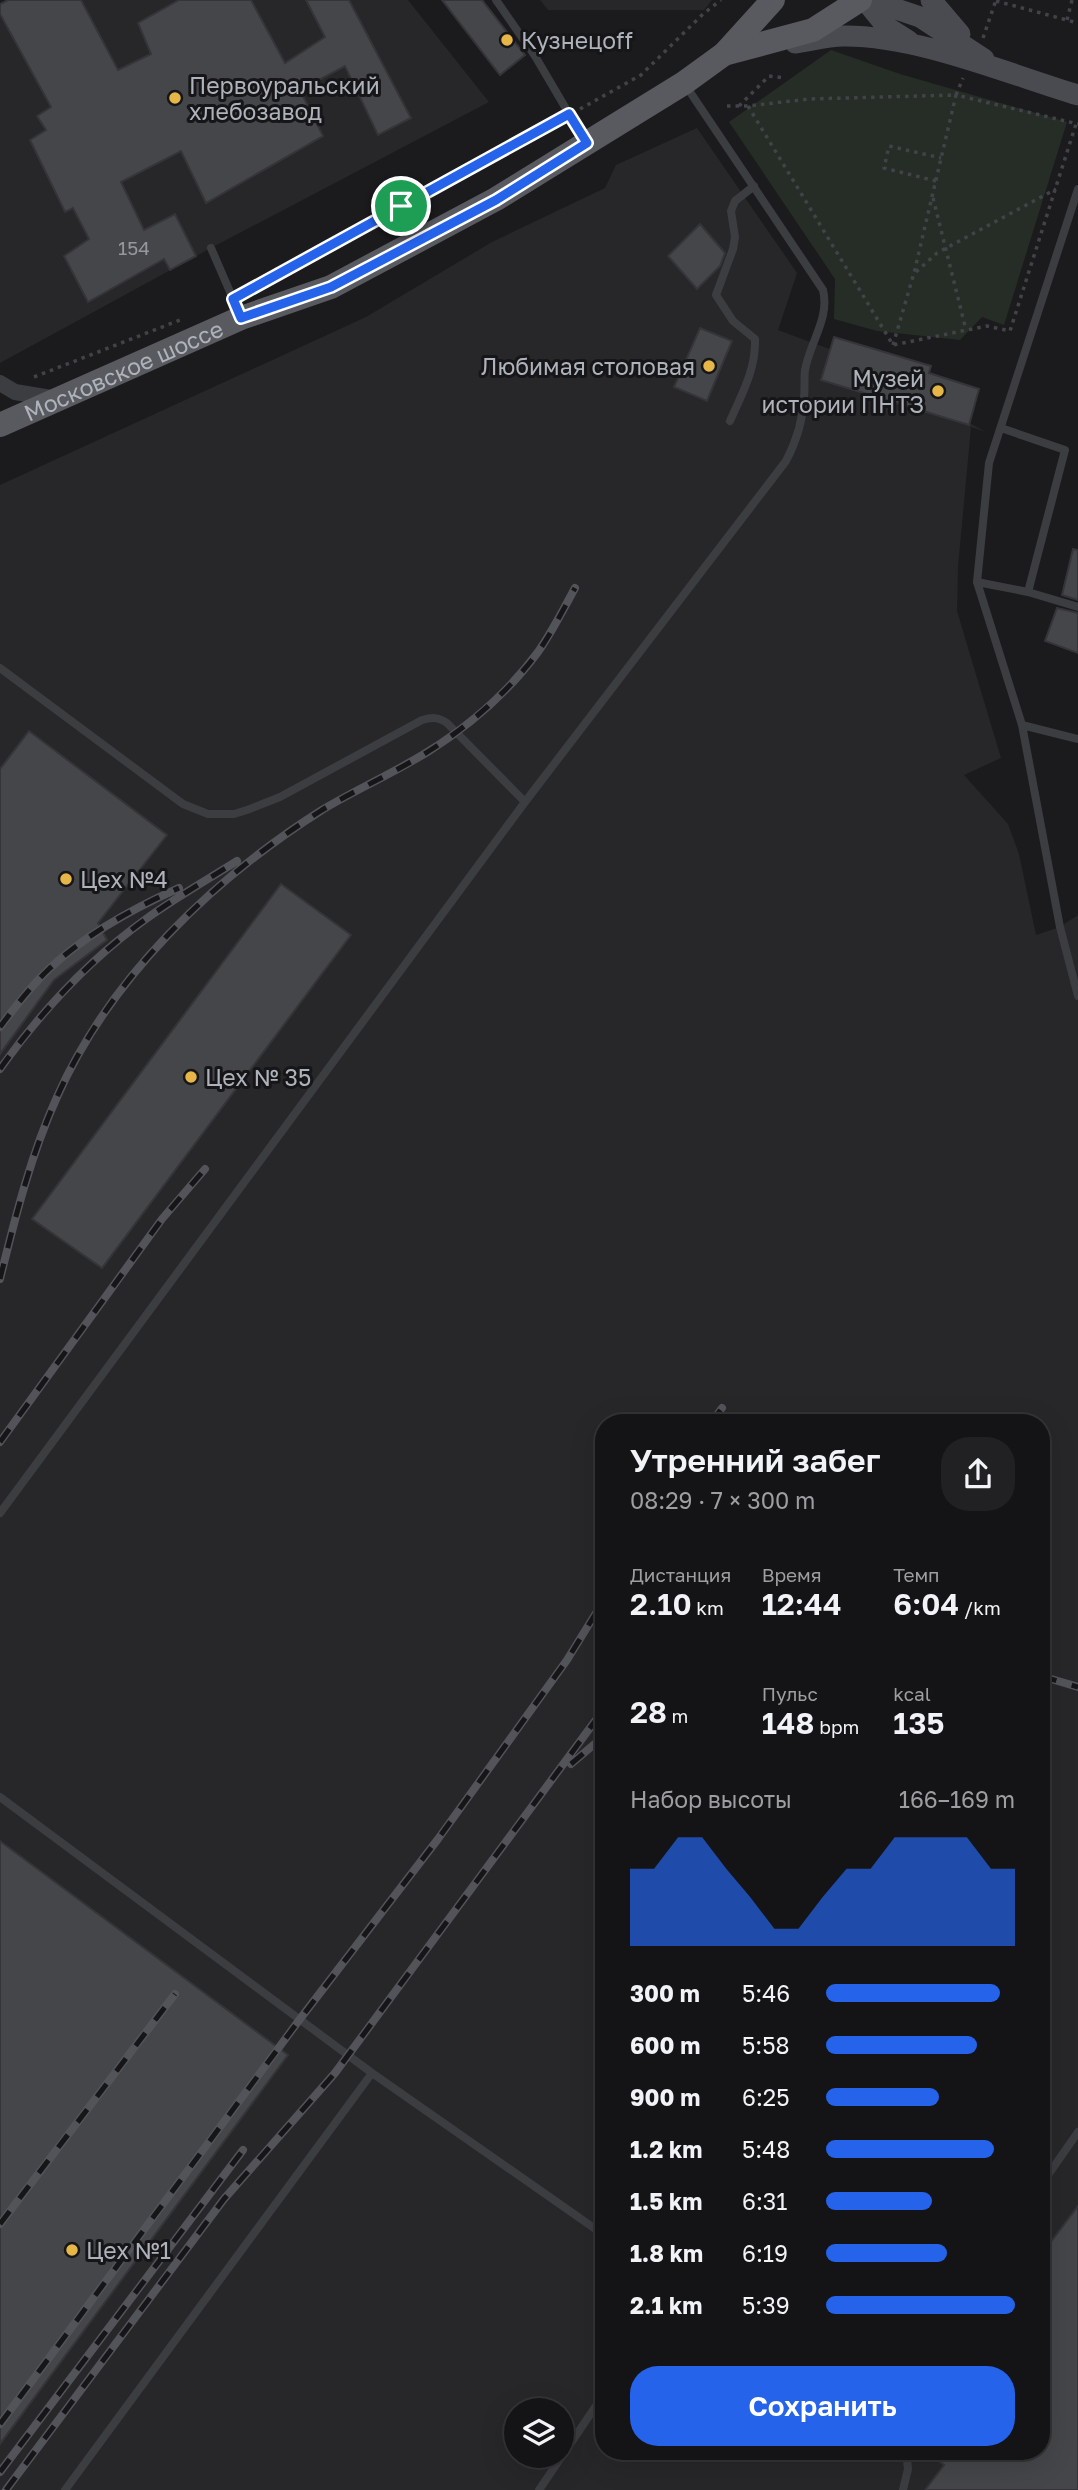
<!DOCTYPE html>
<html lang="ru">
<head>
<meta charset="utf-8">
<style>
	:root { --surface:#141416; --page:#212123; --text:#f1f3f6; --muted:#9d9ea1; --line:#333335; --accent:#2563eb }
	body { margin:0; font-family:"Golos Text",sans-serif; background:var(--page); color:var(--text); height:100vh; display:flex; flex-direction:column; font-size:26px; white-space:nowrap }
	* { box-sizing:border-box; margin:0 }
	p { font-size:23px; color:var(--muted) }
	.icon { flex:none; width:38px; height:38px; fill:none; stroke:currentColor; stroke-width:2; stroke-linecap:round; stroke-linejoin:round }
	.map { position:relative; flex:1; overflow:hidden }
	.sheet { position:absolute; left:595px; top:1414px; width:455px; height:1046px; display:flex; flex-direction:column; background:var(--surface); border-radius:28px; box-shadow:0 7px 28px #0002,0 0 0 2px var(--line) }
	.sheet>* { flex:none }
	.fabs { position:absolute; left:504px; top:2398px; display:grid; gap:14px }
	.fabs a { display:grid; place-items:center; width:70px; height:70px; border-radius:50%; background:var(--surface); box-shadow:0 7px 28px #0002,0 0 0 2px var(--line); font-size:35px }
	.pin { position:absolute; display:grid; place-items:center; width:60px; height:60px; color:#fff; margin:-30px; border:4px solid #fff; border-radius:50%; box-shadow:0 2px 7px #0007 }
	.round { display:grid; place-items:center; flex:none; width:74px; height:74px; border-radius:28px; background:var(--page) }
	.head { display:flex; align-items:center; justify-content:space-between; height:119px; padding:0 35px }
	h1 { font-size:32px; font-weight:600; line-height:52px }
	.figures { display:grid; grid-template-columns:repeat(3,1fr); gap:10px; height:119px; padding:7px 35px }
	.figures div { display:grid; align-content:center }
	.figures b { font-size:30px; font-weight:600 }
	.figures small { font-size:19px; font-weight:400 }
	.figures p { font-size:19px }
	.chart { height:196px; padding:14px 35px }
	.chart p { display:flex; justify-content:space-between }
	.chart svg { width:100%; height:126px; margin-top:7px; fill:var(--accent); opacity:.7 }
	.primary-button { display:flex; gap:14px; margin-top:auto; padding:14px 35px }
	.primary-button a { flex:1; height:80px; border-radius:28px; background:var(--accent); color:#fff; font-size:28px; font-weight:600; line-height:80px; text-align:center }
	ul { padding:0 35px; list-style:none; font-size:23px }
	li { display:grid; grid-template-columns:112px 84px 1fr; align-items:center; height:52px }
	li i { height:18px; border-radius:9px; background:var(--accent) }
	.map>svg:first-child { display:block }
	.built { fill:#27272a; fill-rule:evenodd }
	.green { fill:#252d26 }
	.building { fill:#45464a; stroke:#353539; stroke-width:2 }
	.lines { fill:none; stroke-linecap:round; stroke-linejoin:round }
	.path { stroke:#424348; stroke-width:3.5; stroke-dasharray:3.5 5; stroke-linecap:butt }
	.service { stroke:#3c3d41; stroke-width:8 }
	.minor { stroke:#3c3d41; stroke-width:16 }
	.secondary { stroke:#4a4b51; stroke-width:21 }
	.primary { stroke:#585a60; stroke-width:24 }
	.rail-casing { stroke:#53545a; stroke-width:8 }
	.rail { stroke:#161618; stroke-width:5; stroke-dasharray:16; stroke-linecap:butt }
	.route-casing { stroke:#fff; stroke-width:14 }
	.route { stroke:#2563eb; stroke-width:9 }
	.poi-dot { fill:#e6b649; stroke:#161618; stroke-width:2.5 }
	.labels { text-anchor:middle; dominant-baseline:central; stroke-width:6; stroke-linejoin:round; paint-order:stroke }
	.number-label { font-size:19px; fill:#94979f }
	.poi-label { font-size:23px; fill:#aeb2bb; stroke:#161618; text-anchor:start }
	.street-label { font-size:23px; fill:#aeb2bb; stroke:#161618 }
</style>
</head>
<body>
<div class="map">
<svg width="1078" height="2490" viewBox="0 0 1078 2490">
	<rect width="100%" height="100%" fill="#1b1b1d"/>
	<!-- built -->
	<path class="built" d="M 8,0 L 408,0 L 489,102 L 211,248 L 0,363 L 0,4 Z
		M 540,0 L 712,0 L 704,10 L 548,10 Z
		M 697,128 L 797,273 L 778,330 L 843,354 L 986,432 L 971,427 L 958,567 L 957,611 L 1001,758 L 964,775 L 1008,824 L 1019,854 L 1036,935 L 1060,927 L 1078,915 L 1078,2490 L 0,2490 L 0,485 L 366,317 L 492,242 L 605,188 L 616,165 ZM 604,1423 L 1041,1423 L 1041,2452 L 604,2452 ZM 516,2410 L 562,2410 L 562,2455 L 516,2455 Z"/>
	<!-- green -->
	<path class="green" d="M 831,50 L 900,74 L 1067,122 L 1004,325 L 982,317 L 960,340 L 877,331 L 834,319 L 835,279 L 729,122 Z"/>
	<!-- building -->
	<path class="building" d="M 8,0 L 81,0 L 118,70 L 151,54 L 138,23 L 179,0 L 251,0 L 285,63 L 325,37 L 306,0 L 349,0 L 411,118 L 378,135 L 345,66 L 300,90 L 323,136 L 206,203 L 181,151 L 121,182 L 144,230 L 175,214 L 196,256 L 170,270 L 164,259 L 88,302 L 64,256 L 89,239 L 73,208 L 65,212 L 30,140 L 46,130 L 37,116 L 51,107 L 0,14 L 0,4 Z
		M 442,0 L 482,0 L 525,55 L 500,75 Z
		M 700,224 L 725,253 L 720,266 L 697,289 L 668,256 Z
		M 700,328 L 732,341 L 707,401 L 674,387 Z
		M 834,337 L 931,366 L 929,373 L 979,389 L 969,425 L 821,380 Z
		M 1073,549 L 1078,550 L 1078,600 L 1062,595 Z
		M 1057,608 L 1078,613 L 1078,653 L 1045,641 Z
		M 29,731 L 167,835 L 98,923 L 107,940 L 54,980 L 0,1054 L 0,769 Z
		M 281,884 L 351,935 L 102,1268 L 32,1219 Z
		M 0,1841 L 288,2055 L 0,2444 Z
		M 1078,2206 L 1078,2490 L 925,2490 L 944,2465 L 927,2452 L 1041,2452 L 1041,2255 Z"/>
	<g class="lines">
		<!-- path -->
		<path class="path" d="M 996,1 L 1078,23
			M 1067,20 L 1072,0
			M 983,38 L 996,0
			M 727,106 L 748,106 L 809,99 L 956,95 L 963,78
			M 739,106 L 769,76 L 786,78
			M 748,106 L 893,345 L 987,326 L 1010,331 L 1076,124
			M 580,109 L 641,75 L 703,14 L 721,0
			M 936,181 L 884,168 L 889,146 L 941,158
			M 933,198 L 966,330
			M 916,272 L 937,253 L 1056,189
			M 245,292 L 557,121
			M 893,345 L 914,273 L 956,95 L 1078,124
			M 34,377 L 180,320"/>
		<!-- service -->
		<path class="service" d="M 496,0 L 535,56 L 585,141
			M 1078,189 L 989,463 L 977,582 L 1022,725 L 1060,927 L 1078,996
			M 211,248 L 240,315
			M 730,421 C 742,394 756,369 755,339 L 733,321 L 716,295 L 733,249 L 735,237 L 731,211 L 735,201 L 754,186
			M 1001,428 L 1065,450 L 1028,592
			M 977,582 L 1028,592 L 1078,607
			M 0,668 L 183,804 L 208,814 L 234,814 L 247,810 L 280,797 L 422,720 C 432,717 438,717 447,723 L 525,802
			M 1022,725 L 1078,739
			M 0,1513 L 525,802 L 786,461 C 797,440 803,421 804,397 C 805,388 804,378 805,370 C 810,342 830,318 823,290 L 686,86
			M 0,1797 L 372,2073
			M 1041,2185 L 1078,2132
			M 65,2490 L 372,2073 L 604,2235
			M 539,2490 L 604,2394
			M 903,2490 L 908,2469 L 906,2452"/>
		<!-- minor -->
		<path class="minor" d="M 0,383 L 15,392 L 57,399"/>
		<!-- secondary -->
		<path class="secondary" d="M 865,0 L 887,27 L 909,41
			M 870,0 L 920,17 L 984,59
			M 931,0 L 960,34
			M 795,43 C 810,41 827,36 843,36 C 916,35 1008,74 1078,95"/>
		<!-- primary -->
		<g class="primary">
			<path d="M 724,54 L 813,30 L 860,0"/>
			<path id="s1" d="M 0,425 L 241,318 L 331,287 L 496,199 L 684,83 L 724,54 L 773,0"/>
		</g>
		<!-- rail casing -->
		<g class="rail-casing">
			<path id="rail" d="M 0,1027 C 15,1007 31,986 49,969 C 86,934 134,908 179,888
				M 0,1069 C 40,1013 90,959 146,919 C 175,898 207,880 237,861
				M 0,1279 C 15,1218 31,1154 57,1097 C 110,977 213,879 322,810 C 357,789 394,773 429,751 C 470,725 509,691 538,652 C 552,632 563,610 575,588
				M 711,1423 L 722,1408
				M 0,1442 L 162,1219 L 205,1169
				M 1041,1676 L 1078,1687
				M 571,1764 L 604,1736
				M 0,2224 L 175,1994
				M 0,2424 L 300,2019 L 438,1839 L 567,1660 L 604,1600
				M 0,2472 L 243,2150
				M 6,2490 L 224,2199 L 335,2073 L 604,1709"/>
		</g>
		<!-- rail -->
		<use href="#rail" class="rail"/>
	</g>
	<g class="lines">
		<!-- route casing -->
		<g class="route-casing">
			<path id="route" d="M 569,114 L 587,143 L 496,200 L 331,287 L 241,318 L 233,299 Z"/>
		</g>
		<!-- route -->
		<use href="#route" class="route"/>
	</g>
	<!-- markers -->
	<g class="poi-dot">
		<circle cx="507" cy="40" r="7"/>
		<circle cx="175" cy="98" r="7"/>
		<circle cx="709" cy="366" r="7"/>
		<circle cx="938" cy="391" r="7"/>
		<circle cx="66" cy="879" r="7"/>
		<circle cx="191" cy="1077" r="7"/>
		<circle cx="72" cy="2250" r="7"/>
	</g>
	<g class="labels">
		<!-- number labels -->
		<g class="number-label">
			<text x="134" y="247">154</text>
		</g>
		<!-- poi labels -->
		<g class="poi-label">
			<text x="521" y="40">Кузнецoff</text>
			<text x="189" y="85">Первоуральский<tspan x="189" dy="26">хлебозавод</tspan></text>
			<text x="695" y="366" text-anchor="end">Любимая столовая</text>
			<text x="924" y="378" text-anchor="end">Музей<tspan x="924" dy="26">истории ПНТЗ</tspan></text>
			<text x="80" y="879">Цех №4</text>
			<text x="205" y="1077">Цех № 35</text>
			<text x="86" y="2250">Цех №1</text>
		</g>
		<!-- street labels -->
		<g class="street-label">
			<text stroke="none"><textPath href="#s1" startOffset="135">Московское шоссе</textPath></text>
		</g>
	</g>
</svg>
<div class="fabs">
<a><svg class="icon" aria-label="layers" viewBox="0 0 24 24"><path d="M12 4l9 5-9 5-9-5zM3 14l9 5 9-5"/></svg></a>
</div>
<div class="pin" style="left:401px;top:206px;background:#1e9e55"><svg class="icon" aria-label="arrive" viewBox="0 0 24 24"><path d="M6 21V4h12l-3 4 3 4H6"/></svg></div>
<section class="sheet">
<div class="head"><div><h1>Утренний забег</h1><p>08:29 · 7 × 300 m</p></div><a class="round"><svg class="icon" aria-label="share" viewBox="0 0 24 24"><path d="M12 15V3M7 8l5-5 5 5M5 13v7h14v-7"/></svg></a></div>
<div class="figures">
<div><p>Дистанция</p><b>2.10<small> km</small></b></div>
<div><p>Время</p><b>12:44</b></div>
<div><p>Темп</p><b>6:04<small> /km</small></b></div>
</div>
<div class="figures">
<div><b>28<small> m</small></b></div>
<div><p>Пульс</p><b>148<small> bpm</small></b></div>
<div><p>kcal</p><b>135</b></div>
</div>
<div class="chart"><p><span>Набор высоты</span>166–169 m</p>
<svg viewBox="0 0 160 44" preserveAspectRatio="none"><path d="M0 44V17L10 17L20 6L30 6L40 17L50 27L60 38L70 38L80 27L90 17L100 17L110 6L120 6L130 6L140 6L150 17L160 17V44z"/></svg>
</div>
<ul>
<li><b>300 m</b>5:46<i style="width:92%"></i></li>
<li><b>600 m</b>5:58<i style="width:80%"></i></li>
<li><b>900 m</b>6:25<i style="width:60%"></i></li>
<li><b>1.2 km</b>5:48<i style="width:89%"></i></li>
<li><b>1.5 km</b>6:31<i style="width:56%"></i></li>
<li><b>1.8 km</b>6:19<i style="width:64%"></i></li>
<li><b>2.1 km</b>5:39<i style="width:100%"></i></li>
</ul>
<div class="primary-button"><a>Сохранить</a></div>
</section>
</div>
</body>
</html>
